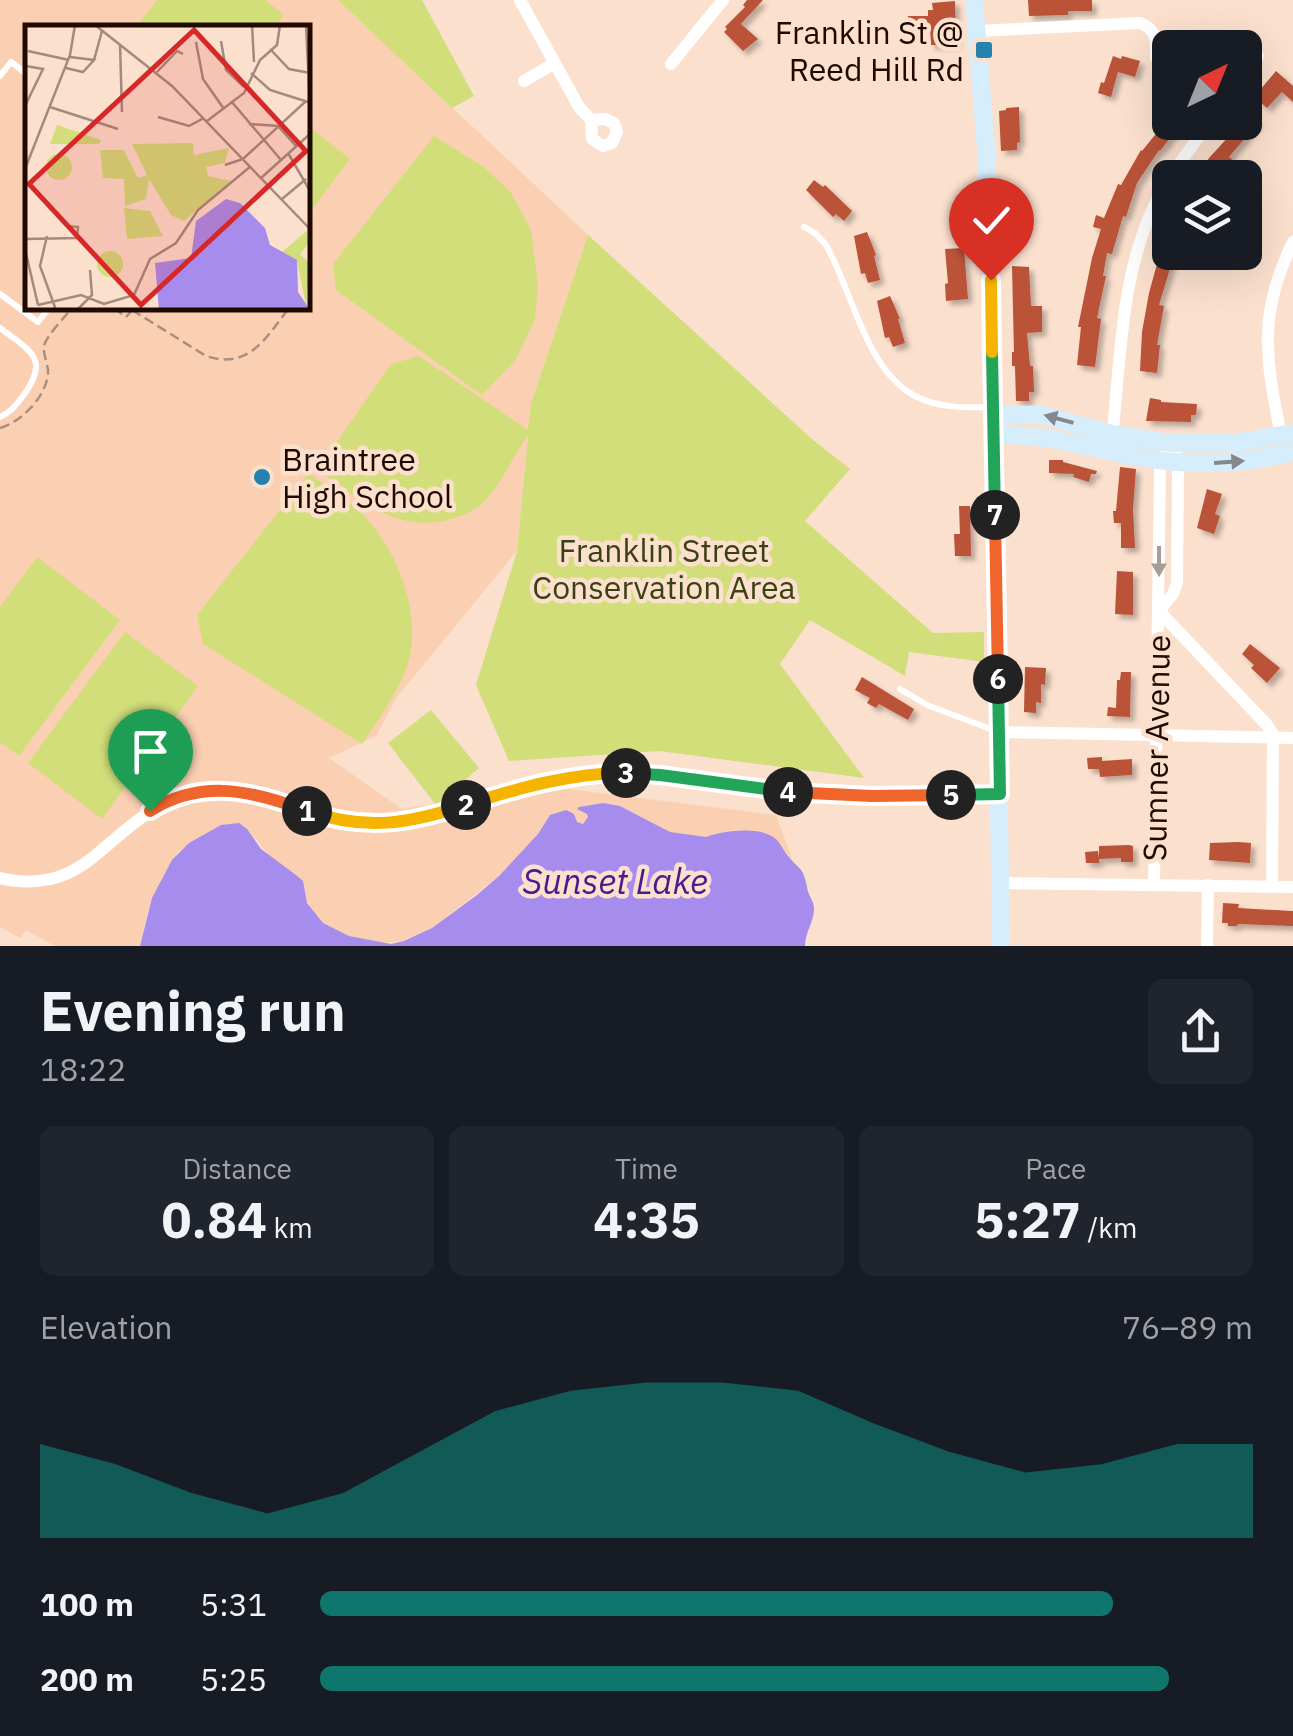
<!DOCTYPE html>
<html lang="en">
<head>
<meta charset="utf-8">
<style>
	:root { --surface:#171b24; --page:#20242c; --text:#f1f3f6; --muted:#9ea1a6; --accent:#0f766e }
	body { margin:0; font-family:"IBM Plex Sans",sans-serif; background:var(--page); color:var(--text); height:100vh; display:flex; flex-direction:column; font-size:38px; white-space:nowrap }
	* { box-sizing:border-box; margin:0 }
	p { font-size:32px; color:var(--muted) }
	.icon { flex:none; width:55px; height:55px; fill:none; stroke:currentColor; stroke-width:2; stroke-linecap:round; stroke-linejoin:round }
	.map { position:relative; height:946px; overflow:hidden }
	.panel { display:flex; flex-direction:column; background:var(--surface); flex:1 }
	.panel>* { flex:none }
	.needle { width:65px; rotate:43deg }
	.buttons { position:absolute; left:1152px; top:30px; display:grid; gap:20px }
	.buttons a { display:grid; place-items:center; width:110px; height:110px; border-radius:15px; background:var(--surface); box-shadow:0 10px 40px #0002; font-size:50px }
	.pin { position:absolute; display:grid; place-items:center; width:85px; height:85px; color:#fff; margin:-102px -42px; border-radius:50% 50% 50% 0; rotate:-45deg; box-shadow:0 0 10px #0007 }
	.pin .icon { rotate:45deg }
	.km { position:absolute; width:50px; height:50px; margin:-25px; border-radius:50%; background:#222; color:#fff; font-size:28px; line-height:50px; text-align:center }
	.round { display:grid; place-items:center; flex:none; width:105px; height:105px; border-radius:15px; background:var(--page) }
	.head { display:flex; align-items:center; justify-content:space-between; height:170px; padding:0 40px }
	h1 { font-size:55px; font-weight:800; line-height:75px }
	.figures { display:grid; grid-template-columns:repeat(3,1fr); gap:15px; height:170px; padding:10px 40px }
	.figures div { display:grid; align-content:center; border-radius:15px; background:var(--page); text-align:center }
	.figures b { font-size:50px; font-weight:800 }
	.figures small { font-size:28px; font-weight:400 }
	.figures p { font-size:28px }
	.chart { height:280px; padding:20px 40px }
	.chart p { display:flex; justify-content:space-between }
	.chart svg { width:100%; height:180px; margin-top:10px; fill:var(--accent); opacity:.7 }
	ul { padding:0 40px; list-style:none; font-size:32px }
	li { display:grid; grid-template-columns:160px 120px 1fr; align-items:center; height:75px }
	li i { height:25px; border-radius:12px; background:var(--accent) }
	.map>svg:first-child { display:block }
	.built { fill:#fbcfb2; fill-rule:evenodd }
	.green { fill:#d1de7a }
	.water { fill:#a68ced }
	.building { fill:#ba5238; filter:url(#shadow) }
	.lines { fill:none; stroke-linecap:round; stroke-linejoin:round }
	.path { stroke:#a88f80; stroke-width:2.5; stroke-dasharray:10 5; stroke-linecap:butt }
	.lane { stroke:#fff; stroke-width:6 }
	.street { stroke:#fff; stroke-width:12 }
	.secondary { stroke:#d6eefc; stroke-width:18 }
	.oneway { fill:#84878b }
	.oneway2 { fill:#a69d99 }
	.split-1-casing { stroke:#fff; stroke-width:20 }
	.split-2-casing { stroke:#fff; stroke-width:20 }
	.split-3-casing { stroke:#fff; stroke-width:20 }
	.split-4-casing { stroke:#fff; stroke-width:20 }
	.split-5-casing { stroke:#fff; stroke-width:20 }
	.split-6-casing { stroke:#fff; stroke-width:20 }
	.split-7-casing { stroke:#fff; stroke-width:20 }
	.split-8-casing { stroke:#fff; stroke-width:20 }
	.split-9-casing { stroke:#fff; stroke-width:20 }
	.split-1 { stroke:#f0652b; stroke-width:12 }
	.split-2 { stroke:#f5b400; stroke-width:12 }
	.split-3 { stroke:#f5b400; stroke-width:12 }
	.split-4 { stroke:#22a559; stroke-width:12 }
	.split-5 { stroke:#f0652b; stroke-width:12 }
	.split-6 { stroke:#22a559; stroke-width:12 }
	.split-7 { stroke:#f0652b; stroke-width:12 }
	.split-8 { stroke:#22a559; stroke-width:12 }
	.split-9 { stroke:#f5b400; stroke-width:12 }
	.poi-dot { fill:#2581ae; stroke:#fbe0ce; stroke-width:4 }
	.labels { text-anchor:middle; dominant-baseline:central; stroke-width:9; stroke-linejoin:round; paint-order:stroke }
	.poi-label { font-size:32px; fill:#200a00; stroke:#fbe0ce; text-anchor:end }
	.park-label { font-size:32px; fill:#3c4111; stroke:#fbe0ce }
	.street-label { font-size:32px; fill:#200a00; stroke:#fbe0ce }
	.water-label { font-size:35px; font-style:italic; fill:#4a1b8c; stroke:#fbe0ce }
	.inset-road { fill:none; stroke:#a38a7c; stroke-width:2.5 }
	.view { fill:#d62828; fill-opacity:0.15; stroke:#d62828; stroke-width:5 }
	.inset-edge { fill:none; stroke:#200a00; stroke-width:5 }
</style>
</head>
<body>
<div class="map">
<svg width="1293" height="946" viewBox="0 0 1293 946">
	<defs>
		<filter id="shadow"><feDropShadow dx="4.5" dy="4.5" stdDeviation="2.5" flood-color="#0004"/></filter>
	</defs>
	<rect width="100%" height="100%" fill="#fbe0ce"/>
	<!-- built -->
	<path class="built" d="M 0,0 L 338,0 L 588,235 L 531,403 L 517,551 L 397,697 L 376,736 L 329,758 L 402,809 L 552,787 L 776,815 L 793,861 L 773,837 L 769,835 L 735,830 L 726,834 L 706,837 L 690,836 L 670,832 L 624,808 L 603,803 L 583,806 L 578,809 L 587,814 L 589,817 L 583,824 L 550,815 L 538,834 L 499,876 L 432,928 L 403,941 L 378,943 L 349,936 L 323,923 L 307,903 L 305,891 L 296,875 L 270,857 L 256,839 L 221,825 L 178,852 L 147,914 L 140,946 L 55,946 L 26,930 L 20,938 L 0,927 ZM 28,28 L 308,28 L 308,308 L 28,308 Z"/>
	<!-- green -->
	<path class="green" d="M 157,0 L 265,0 L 284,15 L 275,27 L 136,27 Z
		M 338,0 L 422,0 L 474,96 L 452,108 Z
		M 308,126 L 350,159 L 308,215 Z
		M 434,136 L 484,167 L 511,193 L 531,230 L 538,285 L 535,319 L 515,361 L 482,395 L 336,290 L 333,264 Z
		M 588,235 L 813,440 L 850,469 L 805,521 L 933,633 L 984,632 L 984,662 L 909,652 L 905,676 L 810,620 L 780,664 L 864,778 L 659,751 L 509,761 L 476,685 L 517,551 L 528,436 C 511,457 501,488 479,506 C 468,514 456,518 443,521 C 393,531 355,497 318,469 L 391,364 L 419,356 L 528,430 L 531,403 Z
		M 309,473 C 325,486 343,497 358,510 C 398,547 426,619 405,672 C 394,698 378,721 362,744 L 203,644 L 197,615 Z
		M 37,557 L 120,620 L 19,756 L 0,742 L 0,607 Z
		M 125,632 L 198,686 L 102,819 L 28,763 Z
		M 431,710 L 479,768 L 436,805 L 388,743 Z"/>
	<!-- water -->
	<path class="water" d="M 603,803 L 620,806 L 670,832 L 706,837 C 721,831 758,826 773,837 C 780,841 783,850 788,856 C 800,871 803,866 807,887 C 808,896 814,900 814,909 C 814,922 805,932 805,946 L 140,946 L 152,898 L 172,860 L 189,843 L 221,825 L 239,823 L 247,829 L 261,849 L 296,875 L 303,881 L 307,903 L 323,923 L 349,936 L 391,944 L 404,941 L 432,928 L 477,895 L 499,876 L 538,834 L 550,815 L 566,810 L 574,814 L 577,822 L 583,824 L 588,817 L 587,814 L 577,809 L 579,807 Z"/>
	<!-- building -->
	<path class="building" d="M 747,0 L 763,0 L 741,24 L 758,39 L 743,51 L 724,32 L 727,29 L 725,27 L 745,7 L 743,5 Z
		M 1028,0 L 1092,0 L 1092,11 L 1068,11 L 1068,15 L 1029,16 Z
		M 955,1 L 956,45 L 931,45 L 930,26 L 908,26 L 908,16 L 928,16 L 928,10 L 933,10 L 932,3 Z
		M 1113,56 L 1121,59 L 1122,56 L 1140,61 L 1135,77 L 1118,72 L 1111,97 L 1098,93 L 1101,82 L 1104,83 Z
		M 1276,71 L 1293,86 L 1293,102 L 1282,92 L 1267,108 L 1254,97 Z
		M 1019,107 L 1020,142 L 1017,143 L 1017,150 L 1001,151 L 999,111 L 1006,110 L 1006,108 Z
		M 1245,112 L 1258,123 L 1229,157 L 1235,162 L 1221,178 L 1196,178 L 1209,158 L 1231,134 L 1228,131 L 1235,122 L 1245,122 Z
		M 1160,119 L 1165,122 L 1182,122 L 1160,151 L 1159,150 L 1137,183 L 1126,217 L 1123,216 L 1112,254 L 1107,253 L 1103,276 L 1106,276 L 1097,318 L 1101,319 L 1095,367 L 1077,365 L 1081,327 L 1078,327 L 1092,258 L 1101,229 L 1093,227 L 1096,215 L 1104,218 L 1118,184 L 1121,185 L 1141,150 L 1142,151 L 1159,130 L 1154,126 Z
		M 814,180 L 823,187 L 825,185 L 852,211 L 844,221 L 836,214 L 833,217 L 806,190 Z
		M 1168,224 L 1170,224 L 1170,252 L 1175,252 L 1159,305 L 1164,306 L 1157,345 L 1160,345 L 1157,373 L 1140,371 L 1142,332 L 1149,293 Z
		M 867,232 L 876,255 L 874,256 L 880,280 L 868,283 L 865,273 L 861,274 L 854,236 Z
		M 964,248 L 968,299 L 946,301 L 945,284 L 948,283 L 945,249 Z
		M 1012,266 L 1029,267 L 1031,306 L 1042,306 L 1042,332 L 1027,333 L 1030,366 L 1033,366 L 1034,392 L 1029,392 L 1029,401 L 1016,401 L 1015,366 L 1012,366 L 1012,352 L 1014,352 Z
		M 890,296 L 900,319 L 898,319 L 905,343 L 893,347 L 889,337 L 885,338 L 877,301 Z
		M 1150,398 L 1161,400 L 1161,402 L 1197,404 L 1196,415 L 1191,415 L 1191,422 L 1146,421 Z
		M 1049,460 L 1063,460 L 1063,462 L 1097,471 L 1096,474 L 1091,474 L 1089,482 L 1073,477 L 1074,474 L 1049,473 Z
		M 1120,467 L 1136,469 L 1133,510 L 1135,548 L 1121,548 L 1121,523 L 1114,523 L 1113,511 L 1116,511 Z
		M 1207,489 L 1222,494 L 1215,514 L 1220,516 L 1214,534 L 1197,528 Z
		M 959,506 L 970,506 L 971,556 L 955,556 L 954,534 L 960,534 Z
		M 1117,571 L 1133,572 L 1133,615 L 1115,614 Z
		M 1250,644 L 1280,668 L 1267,683 L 1251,668 L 1254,665 L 1242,654 Z
		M 1025,667 L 1046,668 L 1045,685 L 1041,684 L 1041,703 L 1036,702 L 1036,713 L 1024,712 Z
		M 1121,672 L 1131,672 L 1130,717 L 1107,716 L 1108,707 L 1116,708 L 1117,680 L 1120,680 Z
		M 862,677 L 914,709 L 908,720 L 879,704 L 876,708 L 867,703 L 870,698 L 855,690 Z
		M 1102,757 L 1102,761 L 1132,759 L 1132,775 L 1100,777 L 1099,769 L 1088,769 L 1087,758 Z
		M 1238,842 L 1251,843 L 1250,863 L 1209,860 L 1210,843 Z
		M 1129,845 L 1133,846 L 1133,862 L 1121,862 L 1121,858 L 1099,859 L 1099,863 L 1086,863 L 1085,852 L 1098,851 L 1099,858 L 1099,846 Z
		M 1223,903 L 1239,904 L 1238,908 L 1293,911 L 1293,926 L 1238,924 L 1237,926 L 1228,926 L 1228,923 L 1222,923 Z"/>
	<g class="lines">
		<!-- path -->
		<path class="path" d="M 308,282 L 310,277
			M 114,308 L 126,317 L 134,308
			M 132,310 L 206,356 C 249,370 266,338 289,308
			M 0,428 C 22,422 49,394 48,370 C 47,362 43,353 44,346 C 46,336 65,317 72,308"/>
		<!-- lane -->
		<path class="lane" d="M 0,76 L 11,62 L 28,75
			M 804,227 L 816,234 L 826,245 C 852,290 865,369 915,396 C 938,408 966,408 991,407
			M 0,294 L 38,322 L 49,308
			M 0,328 C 30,351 51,358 23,396 C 16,405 11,412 0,417
			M 900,689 L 927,705 L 993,730"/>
		<!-- street -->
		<path class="street" d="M 520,0 L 579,107 L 591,120
			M 977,31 L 1140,23 C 1157,29 1157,42 1156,58
			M 671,64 L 723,0
			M 1245,75 L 1258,56
			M 524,81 L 555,63
			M 605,119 L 614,123 L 617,132 L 612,143 L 603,146 L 592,139 L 591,120 Z
			M 1281,436 C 1266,359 1257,315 1293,242
			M 1112,438 C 1121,358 1120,273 1157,200 C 1171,172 1191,148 1210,122
			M 1159,611 L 1267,725 L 1273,734 L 1272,886
			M 1159,611 L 1173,594 L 1177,583 L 1178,462 L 1171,443
			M 999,732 L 1293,738
			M 0,878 C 81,896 99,840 158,807 C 176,797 196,793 216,791 C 254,789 283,804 318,815 C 340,821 363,825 386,824 C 419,823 450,811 481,801 C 523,787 563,776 607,773 C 669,770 732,788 795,793 C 863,799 931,795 1000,794
			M 1001,883 L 1293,887
			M 1154,884 L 1160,472 L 1162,460 L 1171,443
			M 1207,946 L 1208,885"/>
		<!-- secondary -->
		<path class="secondary" d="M 974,0 L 986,147 L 991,280 L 1001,946
			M 994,414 L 1042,415 L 1112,434 L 1171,443 L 1234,443 L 1293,433
			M 994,435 C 1046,433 1089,448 1139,457 C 1190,467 1243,464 1293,452"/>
	</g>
	<!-- one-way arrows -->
	<defs><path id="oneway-solid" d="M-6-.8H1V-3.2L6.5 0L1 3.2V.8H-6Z" transform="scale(2.5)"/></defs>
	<g class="oneway">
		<use href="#oneway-solid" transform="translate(1059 419) rotate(-165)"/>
		<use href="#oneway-solid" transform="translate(1229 462) rotate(-4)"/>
	</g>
	<use class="oneway2" href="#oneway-solid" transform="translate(1159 561) rotate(90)"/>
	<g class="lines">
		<!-- split-1 casing -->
		<g class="split-1-casing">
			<path id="split-1" d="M 150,811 C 202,778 254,791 307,811"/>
		</g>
		<!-- split-2 casing -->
		<g class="split-2-casing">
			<path id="split-2" d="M 307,811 C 366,831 408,824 466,805"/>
		</g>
		<!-- split-3 casing -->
		<g class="split-3-casing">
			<path id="split-3" d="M 466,805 C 519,788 570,773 626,773"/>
		</g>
		<!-- split-4 casing -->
		<g class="split-4-casing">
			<path id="split-4" d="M 626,773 L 660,775 L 788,792"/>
		</g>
		<!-- split-5 casing -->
		<g class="split-5-casing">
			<path id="split-5" d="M 788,792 L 872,796 L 951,795"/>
		</g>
		<!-- split-6 casing -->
		<g class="split-6-casing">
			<path id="split-6" d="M 951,795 L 1000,794 L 998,679"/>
		</g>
		<!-- split-7 casing -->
		<g class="split-7-casing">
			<path id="split-7" d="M 995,515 L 998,679"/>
		</g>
		<!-- split-8 casing -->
		<g class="split-8-casing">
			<path id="split-8" d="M 992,352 L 995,515"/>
		</g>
		<!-- split-9 casing -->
		<g class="split-9-casing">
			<path id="split-9" d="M 991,280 L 992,352"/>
		</g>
		<!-- split-1 -->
		<use href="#split-1" class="split-1"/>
		<!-- split-2 -->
		<use href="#split-2" class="split-2"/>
		<!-- split-3 -->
		<use href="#split-3" class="split-3"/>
		<!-- split-4 -->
		<use href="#split-4" class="split-4"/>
		<!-- split-5 -->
		<use href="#split-5" class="split-5"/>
		<!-- split-6 -->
		<use href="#split-6" class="split-6"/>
		<!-- split-7 -->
		<use href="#split-7" class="split-7"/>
		<!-- split-8 -->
		<use href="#split-8" class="split-8"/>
		<!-- split-9 -->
		<use href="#split-9" class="split-9"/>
	</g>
	<!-- markers -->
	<g class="poi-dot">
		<rect x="974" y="40" width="20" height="20" rx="5"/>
		<circle cx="262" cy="477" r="10"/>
	</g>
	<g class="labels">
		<!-- poi labels -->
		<g class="poi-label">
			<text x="964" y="32">Franklin St @<tspan x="964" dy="37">Reed Hill Rd</tspan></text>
			<text x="282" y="459" text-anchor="start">Braintree<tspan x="282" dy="37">High School</tspan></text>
		</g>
		<!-- park labels -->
		<g class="park-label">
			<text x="664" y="550">Franklin Street<tspan x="664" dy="37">Conservation Area</tspan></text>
		</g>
		<!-- street labels -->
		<g class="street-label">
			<text transform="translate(1156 748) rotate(-89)">Sumner Avenue</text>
		</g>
		<!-- water labels -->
		<g class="water-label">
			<text x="615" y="881">Sunset Lake</text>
		</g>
	</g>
	<!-- overview -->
	<g transform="translate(25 25)">
		<rect width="285" height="285" fill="#fbe0ce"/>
		<path d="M 32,100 L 76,115 L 74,119 L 25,119 ZM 168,118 L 169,130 L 204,123 L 200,138 L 181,142 L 183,151 L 206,156 L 159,196 L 146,190 L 124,154 L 121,174 L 100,181 L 99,154 L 78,153 L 75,125 L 99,125 L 113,153 L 122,150 L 107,119 ZM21 142a13 13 0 1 1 26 0a13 13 0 1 1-26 0ZM 99,183 L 125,186 L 138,211 L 102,214 ZM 283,205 L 285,217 L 275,229 L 285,239 L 281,281 L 272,235 L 256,228 ZM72 239a13 13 0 1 1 26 0a13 13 0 1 1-26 0Z" fill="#d1de7a"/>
		<path d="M 201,174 L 215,178 L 240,203 L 245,220 L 272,235 L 273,267 L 285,285 L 134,285 L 130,238 L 166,233 L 171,196 Z" fill="#a68ced"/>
		<path class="inset-road" d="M 70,0 L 147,61 L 285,204M 227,0 L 229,37M 281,0 L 285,81M 196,16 L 201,45 L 219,62M 171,17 L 178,54 L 199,84M 95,19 L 97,87M 245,24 L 264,44 L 285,48M 3,26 L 44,35M 69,35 L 77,6M 41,43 L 58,47 L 69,35 L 45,32M 0,47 L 1,41 L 18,44 L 0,81M 132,47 L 152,26 L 158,29M 226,48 L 245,65 L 283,77M 206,76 L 256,135M 25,82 L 93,104M 133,92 L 164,101 L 179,93M 182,96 L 219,68 L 235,35 L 252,20 L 255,0M 224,99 L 253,101 L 271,121M 263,128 L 285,166M 200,140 L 218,134 L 280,77M 0,144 L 45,30 L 50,0M 236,153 L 285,109M 257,174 L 281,154M 22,211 L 15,241 L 31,285M 0,214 L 52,213 L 53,202 L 43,201M 0,224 L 13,280M 13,280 L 56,270 L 79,279 L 109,270 L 125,234 L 151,218 L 173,185 L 226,141M 52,285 L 67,270 L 65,245"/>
		<path class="view" d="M 169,5 L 281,126 L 116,280 L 4,159 Z"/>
		<rect width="285" height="285" class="inset-edge"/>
	</g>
</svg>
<div class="buttons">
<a><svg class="needle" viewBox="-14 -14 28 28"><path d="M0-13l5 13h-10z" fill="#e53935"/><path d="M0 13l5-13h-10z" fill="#9ea1a6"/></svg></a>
<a><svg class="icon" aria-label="layers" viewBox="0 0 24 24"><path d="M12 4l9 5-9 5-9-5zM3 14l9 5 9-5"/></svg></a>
</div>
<div class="pin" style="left:150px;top:811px;background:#1e9e55"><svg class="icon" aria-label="arrive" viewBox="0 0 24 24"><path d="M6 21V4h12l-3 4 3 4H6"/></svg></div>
<div class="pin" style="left:991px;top:280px;background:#d93025"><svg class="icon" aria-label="check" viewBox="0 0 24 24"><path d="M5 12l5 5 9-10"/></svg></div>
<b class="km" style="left:307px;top:811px">1</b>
<b class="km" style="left:466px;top:805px">2</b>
<b class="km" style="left:626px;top:773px">3</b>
<b class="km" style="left:788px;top:792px">4</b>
<b class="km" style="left:951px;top:795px">5</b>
<b class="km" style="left:998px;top:679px">6</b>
<b class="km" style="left:995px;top:515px">7</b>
</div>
<section class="panel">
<div class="head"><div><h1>Evening run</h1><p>18:22</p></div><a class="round"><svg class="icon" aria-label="share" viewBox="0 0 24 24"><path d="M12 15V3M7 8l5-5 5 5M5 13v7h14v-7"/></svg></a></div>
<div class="figures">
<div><p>Distance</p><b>0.84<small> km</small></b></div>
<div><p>Time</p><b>4:35</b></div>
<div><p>Pace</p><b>5:27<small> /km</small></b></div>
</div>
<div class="chart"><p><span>Elevation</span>76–89 m</p>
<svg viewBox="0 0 160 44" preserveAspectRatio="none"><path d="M0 44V21L10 26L20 33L30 38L40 33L50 23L60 13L70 8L80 6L90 6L100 8L110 16L120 23L130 28L140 26L150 21L160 21V44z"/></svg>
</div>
<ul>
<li><b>100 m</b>5:31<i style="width:85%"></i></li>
<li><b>200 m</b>5:25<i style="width:91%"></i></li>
</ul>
</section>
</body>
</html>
